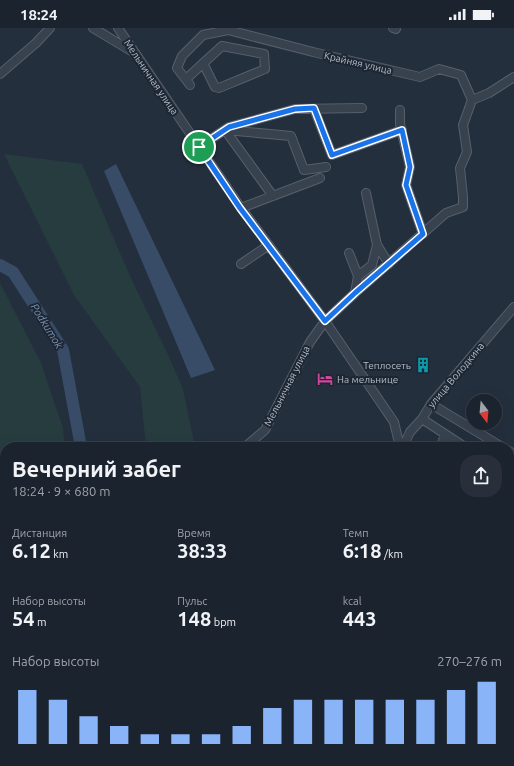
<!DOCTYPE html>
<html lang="ru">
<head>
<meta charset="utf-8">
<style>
	:root { --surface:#1b232e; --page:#282f3a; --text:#f1f3f6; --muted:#a0a4aa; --line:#39404a; --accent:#8ab4f8 }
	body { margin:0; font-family:Ubuntu,sans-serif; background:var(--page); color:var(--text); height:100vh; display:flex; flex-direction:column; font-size:15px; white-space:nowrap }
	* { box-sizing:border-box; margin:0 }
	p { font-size:13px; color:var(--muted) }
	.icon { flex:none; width:22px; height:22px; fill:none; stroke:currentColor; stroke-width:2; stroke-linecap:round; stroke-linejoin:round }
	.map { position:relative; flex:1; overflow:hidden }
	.details { position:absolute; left:0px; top:414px; width:514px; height:324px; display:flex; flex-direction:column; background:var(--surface); border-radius:16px 16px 0 0; box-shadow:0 4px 16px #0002,0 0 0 1px var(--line) }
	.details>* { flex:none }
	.needle { width:26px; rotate:164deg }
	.fabs { position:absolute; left:466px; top:366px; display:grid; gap:8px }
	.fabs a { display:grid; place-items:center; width:36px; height:36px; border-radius:50%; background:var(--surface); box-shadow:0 4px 16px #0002,0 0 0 1px var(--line); font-size:20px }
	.pin { position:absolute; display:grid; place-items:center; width:34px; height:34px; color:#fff; margin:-17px; border:2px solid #fff; border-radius:50%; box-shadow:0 1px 4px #0007 }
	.round { display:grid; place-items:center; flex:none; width:42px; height:42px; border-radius:16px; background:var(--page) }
	.head { display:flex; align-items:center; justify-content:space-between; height:68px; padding:0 12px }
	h1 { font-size:22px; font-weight:700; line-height:30px }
	.metrics { display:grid; grid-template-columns:repeat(3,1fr); gap:6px; height:68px; padding:4px 12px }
	.metrics div { display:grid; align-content:center }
	.metrics b { font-size:20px; font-weight:700 }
	.metrics small { font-size:11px; font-weight:400 }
	.metrics p { font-size:11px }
	.chart { height:112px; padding:8px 12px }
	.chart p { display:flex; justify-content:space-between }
	.chart svg { width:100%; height:72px; margin-top:4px; stroke:var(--accent); stroke-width:6 }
	.status { display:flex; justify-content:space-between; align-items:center; height:28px; padding:0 20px; background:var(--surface); direction:ltr }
	.status svg { height:11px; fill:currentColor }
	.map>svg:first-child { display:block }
	.green { fill:#263c3f }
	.water { fill:#394c67 }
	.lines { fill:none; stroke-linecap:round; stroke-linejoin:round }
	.river { stroke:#394c67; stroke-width:12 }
	.minor-casing { stroke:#565f6c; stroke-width:10 }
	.minor { stroke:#38414e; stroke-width:8 }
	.route-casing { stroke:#fff; stroke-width:8 }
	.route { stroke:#1a73e8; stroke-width:5 }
	.labels { text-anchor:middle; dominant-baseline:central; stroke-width:4; stroke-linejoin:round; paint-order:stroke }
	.street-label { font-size:10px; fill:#b4bcc9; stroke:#1d2633 }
	.poi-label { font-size:10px; fill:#b4bcc9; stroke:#1d2633; text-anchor:end }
	.water-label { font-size:11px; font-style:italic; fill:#7c92b1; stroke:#1d2633 }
</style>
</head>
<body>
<div class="status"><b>18:24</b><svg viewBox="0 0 49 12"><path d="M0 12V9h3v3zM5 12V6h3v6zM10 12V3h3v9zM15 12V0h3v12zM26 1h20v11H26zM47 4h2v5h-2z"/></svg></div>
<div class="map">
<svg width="514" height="738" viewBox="0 0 514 738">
	<rect width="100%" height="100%" fill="#242f3e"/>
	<!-- green -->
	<path class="green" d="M 4,126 L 82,136 L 129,246 L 170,331 L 183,361 L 195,419 L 146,419 L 140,359 L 74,267 Z
		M 0,255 L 41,335 L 63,400 L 65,419 L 5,419 L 5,587 L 0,591 Z"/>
	<!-- water -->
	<path class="water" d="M 116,136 L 215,342 L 191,350 L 104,143 Z
		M 138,733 L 179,733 L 177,738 L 136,738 Z"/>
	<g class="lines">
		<!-- river -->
		<path class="river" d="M 0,237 L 13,244 L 63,322 L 81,419
			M 9,738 L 10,733"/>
		<!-- minor casing -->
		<g class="minor-casing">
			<path id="minor" d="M 93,0 L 133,24
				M 118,0 L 241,180 L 325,293 L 394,394 L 400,419
				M 393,0 L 396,1
				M 0,46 L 36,15 L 50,0
				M 186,51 L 222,18 L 264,26 L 265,41 L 219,60 L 215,59 L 203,35
				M 190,57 L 177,40 L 182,28 L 203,7 L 228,2 L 313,24 L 420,49 L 439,41 L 461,47 L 472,72
				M 472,72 L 489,65 L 514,49
				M 314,81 L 332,127 L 402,102
				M 400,82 L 400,96 L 410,139 L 406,157 L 423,206
				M 199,119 L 229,99 L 295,81 L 362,80
				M 366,165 L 377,217 L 389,236
				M 273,168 L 225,102 L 291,108 L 304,142 L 326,139
				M 241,180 L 320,150
				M 349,225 L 358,248
				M 241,236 L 269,217
				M 355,265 L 358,248 L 372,237 L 377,217
				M 431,376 L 502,419
				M 422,391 L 465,419
				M 245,419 L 265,402 L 310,314 L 325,293 L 355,265 L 446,185 L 463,179 L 463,169 L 460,140 L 467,124 L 463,97 L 472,72
				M 403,419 L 410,404 L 422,391 L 431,376 L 514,279
				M 441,419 L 445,406
				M 509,423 L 514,426
				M 509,448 L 514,451
				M 509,477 L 514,481
				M 509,504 L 514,508
				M 509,532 L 514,535
				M 509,585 L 514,581
				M 509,612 L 514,609
				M 108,738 L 110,733
				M 228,738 L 230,733
				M 372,738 L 374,733
				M 461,738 L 463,733"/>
		</g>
		<!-- minor -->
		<use href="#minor" class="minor"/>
	</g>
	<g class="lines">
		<!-- route casing -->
		<g class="route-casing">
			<path id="route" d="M 314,80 L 332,127 L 402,102 L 410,139 L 406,157 L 423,206 L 355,265 L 325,293 L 240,180 L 199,119 L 229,99 L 295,81 Z"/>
		</g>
		<!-- route -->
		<use href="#route" class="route"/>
	</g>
	<!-- icons -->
	<defs>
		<g id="building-bare" transform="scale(1.2)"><path d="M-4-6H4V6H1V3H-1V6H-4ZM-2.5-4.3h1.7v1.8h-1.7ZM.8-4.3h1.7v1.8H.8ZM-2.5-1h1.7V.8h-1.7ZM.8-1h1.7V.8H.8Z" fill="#0f9aa8" stroke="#1d2633" stroke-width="2.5" paint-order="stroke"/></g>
		<g id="hotel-bare" transform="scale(1.2)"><path d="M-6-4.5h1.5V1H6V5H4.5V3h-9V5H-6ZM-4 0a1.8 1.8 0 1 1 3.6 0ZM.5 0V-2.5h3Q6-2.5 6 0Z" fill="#d1479c" stroke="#1d2633" stroke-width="2.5" paint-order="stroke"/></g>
	</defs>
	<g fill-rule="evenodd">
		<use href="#building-bare" x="423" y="337"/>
		<use href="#hotel-bare" x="325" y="351"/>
	</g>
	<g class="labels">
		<!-- street labels -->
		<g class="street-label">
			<text transform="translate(358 35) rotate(13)">Крайняя улица</text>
			<text transform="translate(151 49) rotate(56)">Мельничная улица</text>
			<text transform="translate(456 347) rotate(-50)">улица Володкина</text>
			<text transform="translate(287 358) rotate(-63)">Мельничная улица</text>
		</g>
		<!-- poi labels -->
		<g class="poi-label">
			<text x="411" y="337">Теплосеть</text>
			<text x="337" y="351" text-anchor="start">На мельнице</text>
		</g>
		<!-- water labels -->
		<g class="water-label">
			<text transform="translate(47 298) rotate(58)">Podkumok</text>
		</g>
	</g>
</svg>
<div class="fabs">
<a><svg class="needle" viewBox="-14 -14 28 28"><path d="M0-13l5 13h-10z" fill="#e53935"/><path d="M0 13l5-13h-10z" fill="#a0a4aa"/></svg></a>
</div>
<div class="pin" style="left:199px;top:119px;background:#1e9e55"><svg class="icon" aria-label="arrive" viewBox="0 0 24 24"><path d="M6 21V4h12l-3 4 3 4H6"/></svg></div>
<section class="details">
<div class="head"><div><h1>Вечерний забег</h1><p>18:24 · 9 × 680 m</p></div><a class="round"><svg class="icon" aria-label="share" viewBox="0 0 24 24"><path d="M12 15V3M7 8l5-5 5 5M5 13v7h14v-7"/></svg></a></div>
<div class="metrics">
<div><p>Дистанция</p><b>6.12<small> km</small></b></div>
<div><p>Время</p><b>38:33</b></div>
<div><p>Темп</p><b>6:18<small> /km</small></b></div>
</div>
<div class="metrics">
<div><p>Набор высоты</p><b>54<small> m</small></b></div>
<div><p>Пульс</p><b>148<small> bpm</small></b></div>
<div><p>kcal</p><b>443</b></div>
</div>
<div class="chart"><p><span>Набор высоты</span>270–276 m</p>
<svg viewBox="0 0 160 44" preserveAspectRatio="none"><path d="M5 44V11M15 44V17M25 44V27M35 44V33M45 44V38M55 44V38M65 44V38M75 44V33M85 44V22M95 44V17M105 44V17M115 44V17M125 44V17M135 44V17M145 44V11M155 44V6"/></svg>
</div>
</section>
</div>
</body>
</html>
